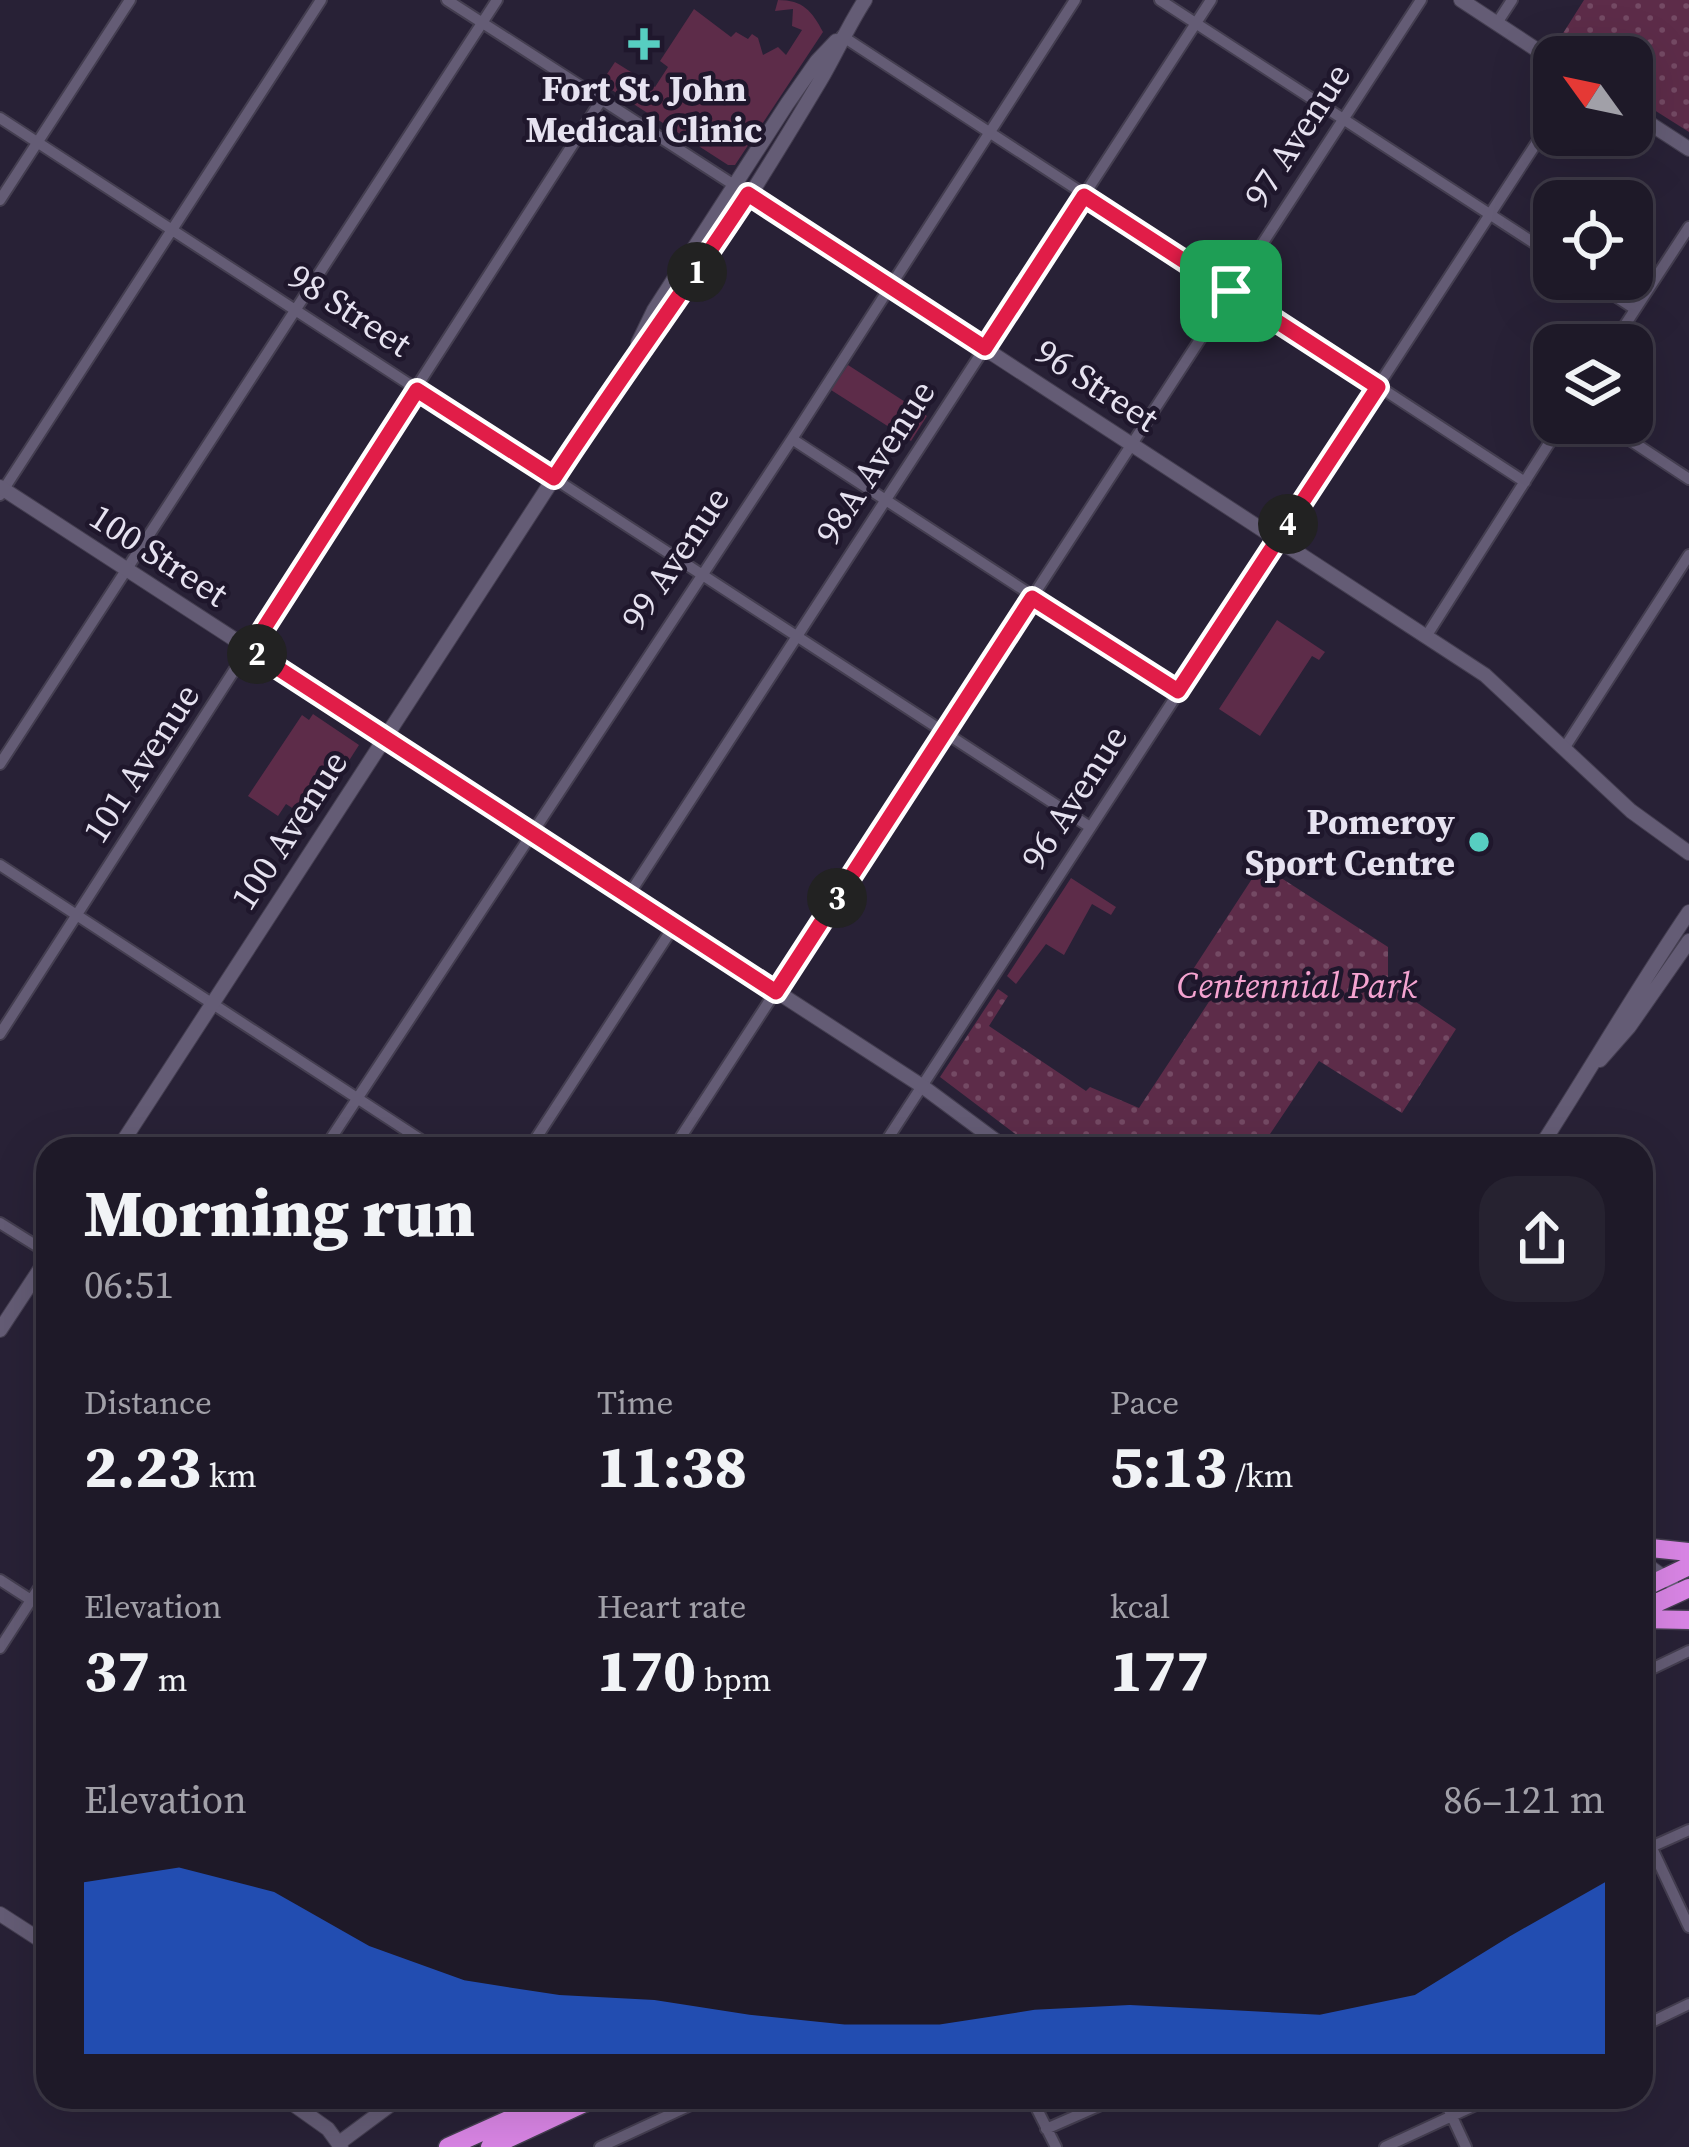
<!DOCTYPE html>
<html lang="en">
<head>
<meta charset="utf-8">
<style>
	:root { --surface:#1e1928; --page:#262230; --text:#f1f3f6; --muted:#a1a0a8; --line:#3c3845; --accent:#2563eb }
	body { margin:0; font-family:"Source Serif 4",serif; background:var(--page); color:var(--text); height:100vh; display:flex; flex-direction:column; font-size:45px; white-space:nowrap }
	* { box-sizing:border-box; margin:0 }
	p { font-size:39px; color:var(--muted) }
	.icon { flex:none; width:66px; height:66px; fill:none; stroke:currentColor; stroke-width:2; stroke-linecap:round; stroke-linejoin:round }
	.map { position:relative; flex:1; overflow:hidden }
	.side { position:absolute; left:36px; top:1137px; width:1617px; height:972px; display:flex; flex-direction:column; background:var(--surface); border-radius:36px; box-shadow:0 12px 48px #0002,0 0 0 3px var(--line) }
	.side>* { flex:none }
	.needle { width:78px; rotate:303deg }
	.tools { position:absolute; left:1533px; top:36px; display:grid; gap:24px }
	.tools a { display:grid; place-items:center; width:120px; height:120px; border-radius:24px; background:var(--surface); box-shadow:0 12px 48px #0002,0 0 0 3px var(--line); font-size:60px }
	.pin { position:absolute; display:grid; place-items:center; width:102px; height:102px; color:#fff; margin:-51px; border-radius:24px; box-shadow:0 6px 18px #0006 }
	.km { position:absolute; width:60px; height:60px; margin:-30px; border-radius:50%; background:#222; color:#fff; font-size:33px; line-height:60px; text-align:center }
	.round { display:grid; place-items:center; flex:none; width:126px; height:126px; border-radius:36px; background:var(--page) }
	.summary { display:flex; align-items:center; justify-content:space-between; height:204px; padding:0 48px }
	h1 { font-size:66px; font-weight:800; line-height:90px }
	.stats { display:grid; grid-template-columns:repeat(3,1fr); gap:18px; height:204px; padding:12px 48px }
	.stats div { display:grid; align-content:center }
	.stats b { font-size:60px; font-weight:800 }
	.stats small { font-size:33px; font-weight:400 }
	.stats p { font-size:33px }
	.chart { height:336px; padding:24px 48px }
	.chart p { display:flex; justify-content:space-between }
	.chart svg { width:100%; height:216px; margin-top:12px; fill:var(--accent); opacity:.7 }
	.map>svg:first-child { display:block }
	.grass { fill:#5d2c49 }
	.park { fill:url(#park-dots) }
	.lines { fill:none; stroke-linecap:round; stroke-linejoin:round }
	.street-casing { stroke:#443e50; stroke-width:14 }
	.secondary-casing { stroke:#443e50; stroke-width:16 }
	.highway-casing { stroke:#443e50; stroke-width:21 }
	.street { stroke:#645c75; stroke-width:10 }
	.secondary { stroke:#645c75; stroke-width:14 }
	.highway { stroke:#d985e5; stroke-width:18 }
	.route-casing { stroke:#fff; stroke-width:24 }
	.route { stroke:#e11d48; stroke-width:15 }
	.poi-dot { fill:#57cec1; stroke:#1f172c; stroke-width:4.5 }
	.labels { text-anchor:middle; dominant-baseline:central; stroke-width:9; stroke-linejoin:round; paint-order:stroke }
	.poi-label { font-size:36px; font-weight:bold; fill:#e6e2f0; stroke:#1f172c }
	.street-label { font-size:36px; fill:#e6e2f0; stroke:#1f172c }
	.park-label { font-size:36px; font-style:italic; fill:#f5a4d1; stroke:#1f172c }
</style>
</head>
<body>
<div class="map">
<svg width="1689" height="2147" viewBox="0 0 1689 2147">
	<defs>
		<pattern id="park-dots" width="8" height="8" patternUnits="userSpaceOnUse" patternTransform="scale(3)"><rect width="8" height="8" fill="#5d2c49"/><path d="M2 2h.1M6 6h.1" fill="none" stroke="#744a64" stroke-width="1.8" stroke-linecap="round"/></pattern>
	</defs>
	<rect width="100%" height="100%" fill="#282136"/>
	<!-- grass -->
	<path class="grass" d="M 778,0 C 803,0 812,11 823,32 L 735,165 L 728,165 L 601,83 L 615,62 L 655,87 L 668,67 L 660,61 L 694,9 L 731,37 L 736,32 L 748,39 L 752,34 L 758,38 L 763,55 L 778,47 L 786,55 L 802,30 L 792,26 L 793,9 L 775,11 Z
		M 848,365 L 927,416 L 911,441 L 831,390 Z
		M 1277,620 L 1325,652 L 1319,660 L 1312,656 L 1260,736 L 1219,709 Z
		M 313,714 L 359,745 L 311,820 L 286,804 L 278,816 L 248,796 L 302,715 L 309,720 Z
		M 1071,878 L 1116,907 L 1111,915 L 1092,904 L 1064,955 L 1046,944 L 1016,984 L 1007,976 Z"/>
	<!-- park -->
	<path class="park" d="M 1584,0 L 1689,0 L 1689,132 L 1632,96 L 1632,57 L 1572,57 L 1555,46 Z
		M 1261,865 L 1388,947 L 1388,983 L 1456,1029 L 1402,1113 L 1319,1061 L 1260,1149 L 1035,1149 L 940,1077 L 998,989 L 1008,996 L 989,1026 L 1086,1091 L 1090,1087 L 1139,1108 L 1218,988 L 1192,971 Z"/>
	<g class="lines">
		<!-- street casing -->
		<g class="street-casing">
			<path id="street" d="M 447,0 L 734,185
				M 1160,0 L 1554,256
				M 1497,23 L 1512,0
				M 842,36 L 1525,482
				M 0,118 L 1090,827
				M 0,200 L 130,0
				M 1589,279 L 1635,309
				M 1612,345 L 1689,227
				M 1604,423 L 1689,479
				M 792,439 L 1179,691
				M 0,495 L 321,0
				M 1427,635 L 1562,423
				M 1565,747 L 1689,555
				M 0,764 L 497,0
				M 0,865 L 435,1149
				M 628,896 L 1211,0
				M 0,1034 L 602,99
				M 324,1149 L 792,439 L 1075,0
				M 529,1149 L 674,926
				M 673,1149 L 1421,0
				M 881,1149 L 1554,116
				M 0,1223 L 48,1253
				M 0,1580 L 31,1600
				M 0,1648 L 48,1574
				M 1641,1674 L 1689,1651
				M 1641,1825 L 1689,1927
				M 1651,1847 L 1689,1830
				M 1641,2027 L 1689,2004
				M 1031,2097 L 1056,2147
				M 1443,2097 L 1466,2147
				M 1046,2129 L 1119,2097
				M 600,2147 L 708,2097
				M 1385,2147 L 1493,2097"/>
		</g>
		<!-- secondary casing -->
		<g class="secondary-casing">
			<path id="secondary" d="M 1461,0 L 1554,61
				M 1632,112 L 1689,149
				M 734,185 L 1485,675 L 1631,811 L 1689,853
				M 638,343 L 654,310 L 787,104 L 817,61 L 836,41
				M 0,487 L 922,1086 L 1007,1149
				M 1600,1060 L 1629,1027 L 1689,941
				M 118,1149 L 628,364 C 701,278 762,178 820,81 C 836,54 848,26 865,0
				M 1539,1149 C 1590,1070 1636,990 1689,912
				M 0,1330 L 48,1257
				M 1641,1561 L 1671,1582
				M 0,1914 L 48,1945
				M 283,2097 L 328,2129 L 341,2147
				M 339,2143 L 401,2097"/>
		</g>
		<!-- highway casing -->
		<g class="highway-casing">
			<path id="highway" d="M 1641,1547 L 1689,1552
				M 1641,1589 L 1689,1566
				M 1641,1610 L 1689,1588
				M 1641,1619 L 1689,1620
				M 448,2147 L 559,2097
				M 490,2147 L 597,2097"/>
		</g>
		<!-- street -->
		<use href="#street" class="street"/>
		<!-- secondary -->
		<use href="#secondary" class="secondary"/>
		<!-- highway -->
		<use href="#highway" class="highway"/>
	</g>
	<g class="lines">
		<!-- route casing -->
		<g class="route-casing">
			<path id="route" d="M 748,194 L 985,348 L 1084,196 L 1378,387 L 1178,691 L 1032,598 L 776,992 L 250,650 L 417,390 L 554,478 C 617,382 685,290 748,194 Z"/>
		</g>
		<!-- route -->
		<use href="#route" class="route"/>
	</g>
	<!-- markers -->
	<g class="poi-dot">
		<path d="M638 26h12v12h12v12h-12v12h-12v-12h-12v-12h12z"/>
		<circle cx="1479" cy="842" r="12"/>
	</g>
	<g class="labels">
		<!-- poi labels -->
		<g class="poi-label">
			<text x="644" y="88">Fort St. John<tspan x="644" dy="41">Medical Clinic</tspan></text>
			<text x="1455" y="821" text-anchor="end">Pomeroy<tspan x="1455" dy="41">Sport Centre</tspan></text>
		</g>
		<!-- street labels -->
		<g class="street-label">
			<text transform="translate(1297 135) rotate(-57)">97 Avenue</text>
			<text transform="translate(350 310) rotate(33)">98 Street</text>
			<text transform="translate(1097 385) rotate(33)">96 Street</text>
			<text transform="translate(875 462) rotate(-57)">98A Avenue</text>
			<text transform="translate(159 555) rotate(33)">100 Street</text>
			<text transform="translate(675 558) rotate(-56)">99 Avenue</text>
			<text transform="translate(141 763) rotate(-57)">101 Avenue</text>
			<text transform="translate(1074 797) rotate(-57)">96 Avenue</text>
			<text transform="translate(289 830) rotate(-57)">100 Avenue</text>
		</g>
		<!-- park labels -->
		<g class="park-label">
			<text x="1297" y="985">Centennial Park</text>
		</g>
	</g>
</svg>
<div class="tools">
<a><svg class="needle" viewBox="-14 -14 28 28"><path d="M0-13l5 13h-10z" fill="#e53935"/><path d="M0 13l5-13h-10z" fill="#a1a0a8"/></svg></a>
<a><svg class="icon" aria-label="locate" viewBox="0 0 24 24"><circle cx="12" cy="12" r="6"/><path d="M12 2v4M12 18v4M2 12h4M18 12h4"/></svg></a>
<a><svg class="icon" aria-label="layers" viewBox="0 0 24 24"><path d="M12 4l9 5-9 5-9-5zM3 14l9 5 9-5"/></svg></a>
</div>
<div class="pin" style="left:1231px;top:291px;background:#1e9e55"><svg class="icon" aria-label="arrive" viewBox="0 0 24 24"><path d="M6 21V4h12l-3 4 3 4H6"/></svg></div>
<b class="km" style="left:697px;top:272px">1</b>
<b class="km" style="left:257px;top:654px">2</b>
<b class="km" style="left:837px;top:898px">3</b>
<b class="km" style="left:1288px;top:524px">4</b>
<section class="side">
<div class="summary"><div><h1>Morning run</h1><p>06:51</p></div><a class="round"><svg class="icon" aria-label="share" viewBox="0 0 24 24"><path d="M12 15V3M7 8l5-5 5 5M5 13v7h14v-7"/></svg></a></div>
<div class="stats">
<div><p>Distance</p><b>2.23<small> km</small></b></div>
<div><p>Time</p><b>11:38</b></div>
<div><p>Pace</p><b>5:13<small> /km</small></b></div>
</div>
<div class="stats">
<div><p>Elevation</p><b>37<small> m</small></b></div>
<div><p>Heart rate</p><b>170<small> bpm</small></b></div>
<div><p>kcal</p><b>177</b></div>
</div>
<div class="chart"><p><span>Elevation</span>86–121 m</p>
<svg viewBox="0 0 160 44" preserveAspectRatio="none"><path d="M0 44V9L10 6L20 11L30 22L40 29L50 32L60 33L70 36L80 38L90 38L100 35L110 34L120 35L130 36L140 32L150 20L160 9V44z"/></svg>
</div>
</section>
</div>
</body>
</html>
